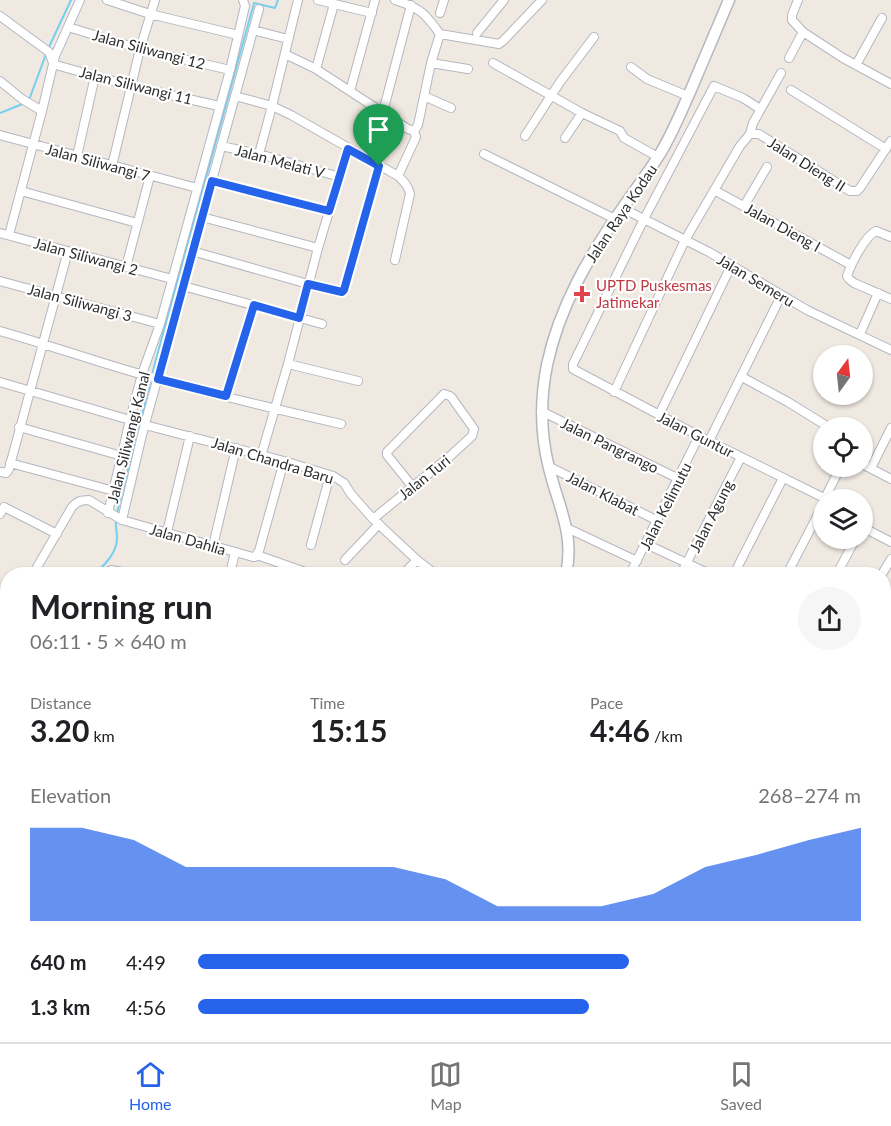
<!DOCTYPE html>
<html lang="en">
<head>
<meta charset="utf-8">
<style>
	:root { --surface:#fff; --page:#f6f6f6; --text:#202124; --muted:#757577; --line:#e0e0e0; --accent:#2563eb }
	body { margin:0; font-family:Lato,sans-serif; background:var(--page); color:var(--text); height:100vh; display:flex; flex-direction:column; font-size:22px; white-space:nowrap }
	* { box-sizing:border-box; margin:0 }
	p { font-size:20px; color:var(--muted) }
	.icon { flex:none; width:33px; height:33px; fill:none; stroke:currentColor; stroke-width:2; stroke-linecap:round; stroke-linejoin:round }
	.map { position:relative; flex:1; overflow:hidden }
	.side { position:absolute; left:0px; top:567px; width:891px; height:476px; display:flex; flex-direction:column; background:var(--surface); border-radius:24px 24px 0 0; box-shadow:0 2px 4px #0004 }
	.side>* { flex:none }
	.needle { width:39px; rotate:15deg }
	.tools { position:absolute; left:813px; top:345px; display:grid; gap:12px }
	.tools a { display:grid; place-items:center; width:60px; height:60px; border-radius:50%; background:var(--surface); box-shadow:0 2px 4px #0004; font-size:30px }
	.pin { position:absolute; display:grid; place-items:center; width:51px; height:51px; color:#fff; margin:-62px -26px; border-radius:50% 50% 50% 0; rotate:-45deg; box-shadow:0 0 6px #0007 }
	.pin .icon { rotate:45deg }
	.round { display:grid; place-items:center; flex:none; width:63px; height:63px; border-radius:32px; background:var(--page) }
	.head { display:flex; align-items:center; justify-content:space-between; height:102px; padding:0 30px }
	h1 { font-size:33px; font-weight:700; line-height:45px }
	.metrics { display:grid; grid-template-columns:repeat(3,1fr); gap:9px; height:102px; padding:6px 30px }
	.metrics div { display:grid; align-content:center }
	.metrics b { font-size:30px; font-weight:700 }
	.metrics small { font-size:16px; font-weight:400 }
	.metrics p { font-size:16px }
	.chart { height:168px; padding:12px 30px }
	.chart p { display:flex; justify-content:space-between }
	.chart svg { width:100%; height:108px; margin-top:6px; fill:var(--accent); opacity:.7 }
	ul { padding:0 30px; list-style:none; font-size:20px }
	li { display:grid; grid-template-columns:96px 72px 1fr; align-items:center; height:45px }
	li i { height:15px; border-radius:8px; background:var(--accent) }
	.tab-bar { display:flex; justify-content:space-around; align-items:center; height:84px; border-top:2px solid var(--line); background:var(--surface); font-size:16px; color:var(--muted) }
	.tab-bar a { display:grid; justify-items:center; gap:3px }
	.tab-bar .active { color:var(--accent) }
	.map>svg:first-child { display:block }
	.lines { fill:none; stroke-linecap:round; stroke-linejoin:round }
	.stream { stroke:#75cff0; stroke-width:2 }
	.minor-casing { stroke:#b4b7c1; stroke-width:10 }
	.tertiary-casing { stroke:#b4b7c1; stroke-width:13 }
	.minor { stroke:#fff; stroke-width:8 }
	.tertiary { stroke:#fff; stroke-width:10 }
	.route-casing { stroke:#fff; stroke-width:12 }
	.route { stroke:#2563eb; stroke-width:8 }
	.health-dot { fill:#e0444e; stroke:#fff; stroke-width:2 }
	.labels { text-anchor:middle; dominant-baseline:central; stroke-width:4.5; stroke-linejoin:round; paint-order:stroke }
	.street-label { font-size:15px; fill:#2e2e2e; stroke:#fff }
	.health-label { font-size:15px; fill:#be3a42; stroke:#fff; text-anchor:start }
</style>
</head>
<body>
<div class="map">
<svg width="891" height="1042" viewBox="0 0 891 1042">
	<rect width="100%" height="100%" fill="#efe9e1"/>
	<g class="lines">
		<!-- stream -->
		<path class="stream" d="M 48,49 L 71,0
			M 29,100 L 46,54
			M 0,113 L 25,103
			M 117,513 L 155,363 L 254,3 L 275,8 L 278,0
			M 95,574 C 105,564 117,553 117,538 C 117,531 115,525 116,519
			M 0,784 L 8,778"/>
		<!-- minor casing -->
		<g class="minor-casing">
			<path id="minor" d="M 107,0 L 150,14 L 238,35
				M 318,0 L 372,13
				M 395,0 C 420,8 425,13 440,34
				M 798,0 L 792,15 L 792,20 L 803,32 L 843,58 L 891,84
				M 440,13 L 444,0
				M 0,16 L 49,52 L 53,63 L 56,65 L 131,86 L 219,106
				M 68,27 L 140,49 L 230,70
				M 253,30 L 288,39
				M 477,33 L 504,0
				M 440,34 L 499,44 L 504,40 L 542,0
				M 285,54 L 316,69 L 408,129 L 414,131
				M 789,58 L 803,32
				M 431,63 L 468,69
				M 493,63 L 582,113 L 620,131 L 624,138 L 658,157
				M 856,65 L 882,18
				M 631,67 L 647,79 L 688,96
				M 316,69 L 334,4
				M 0,81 L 22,99 L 42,111
				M 791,90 L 886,149
				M 350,91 L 375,0
				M 235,96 L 272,106 L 291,115 L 398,176 C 404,182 408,185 410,194 L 395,260
				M 424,96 L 451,108
				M 760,109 L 743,98 L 714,86 L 644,219 L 573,364 L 573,369 L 699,436 L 824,498
				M 383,112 L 411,5
				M 414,131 L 418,125 L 431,63 L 440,34
				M 750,134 L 753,123 L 781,73
				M 0,135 L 197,188
				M 525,136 L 560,82 L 594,37
				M 565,138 L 582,113
				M 221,146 L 259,154 L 340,177
				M 259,154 L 272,106 L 298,0
				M 484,154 L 615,219
				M 77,156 L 95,76
				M 112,166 L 140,49 L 155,0
				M 398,176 L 416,137 L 414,131
				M 211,181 L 329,211
				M 714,190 L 851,265
				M 21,191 L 137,223
				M 744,206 L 767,167
				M 622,208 L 709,252 L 807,310 L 891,350
				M 202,217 L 318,248
				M 0,233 L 172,279
				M 9,235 L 42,111 L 55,56 L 80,0
				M 891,237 L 876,231 C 865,236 851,264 847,276 L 849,279 L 854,283 L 891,299
				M 192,251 L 308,284 L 342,292 L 344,290 L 379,166
				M 126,267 L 150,176
				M 0,281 L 160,324
				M 183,286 L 322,324
				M 0,331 C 53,346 105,365 158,379 C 219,396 280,410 341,424
				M 860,334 L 878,293
				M 288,364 L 358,381
				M 742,377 L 788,402 L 830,428
				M 0,382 L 130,420
				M 614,392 L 685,240 L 740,146 L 750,134 L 759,134 L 850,191 L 857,191 L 860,188 L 891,141
				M 226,396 L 254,305
				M 541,411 L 679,479
				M 659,415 L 732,264
				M 145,425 L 284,461 L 333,476 L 344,483 L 351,494 L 373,519 L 417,560 L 435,574
				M 19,427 L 122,456
				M 709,441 L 781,296
				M 261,456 L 288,364 L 318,248 L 348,149
				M 10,463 L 114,491
				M 862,464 L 891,479
				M 548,466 L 658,521
				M 871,468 L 891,428
				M 0,472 L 6,473 L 9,469 L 68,251
				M 824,500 L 841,466
				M 108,513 L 130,420 L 142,374 L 160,324 L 230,70 L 245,6 L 243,0
				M 0,514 L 4,507 L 57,534
				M 373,519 L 448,458 L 472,436 L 474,429 L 452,398 L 450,396 L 444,394 L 387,452 L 387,455 L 412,486
				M 122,520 L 142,435 L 259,9
				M 862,527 L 891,542
				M 567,528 L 637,561
				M 167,532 L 190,436
				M 646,544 L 710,574
				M 311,545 L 330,475
				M 213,546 L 236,448
				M 257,555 L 311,574
				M 345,560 L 379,524
				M 840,568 L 856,538
				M 33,574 L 72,507 C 78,501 81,500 89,500 L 122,520 L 253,557 L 255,557 L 259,551 L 284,461
				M 106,574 L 111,570 L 133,574
				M 230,574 L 235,552
				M 403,574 L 417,560
				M 630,574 L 699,436
				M 681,574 L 741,457
				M 734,574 L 783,478
				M 787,574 L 823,505 L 824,501
				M 882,574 L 891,559
				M 884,604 L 891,614
				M 0,611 L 8,612
				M 884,667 L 891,672
				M 884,796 L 891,801
				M 884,881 L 891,875
				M 0,982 L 8,985
				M 884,990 L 891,979
				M 0,1022 L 8,1025
				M 31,1035 L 48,1042
				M 232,1035 L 241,1042
				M 347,1035 L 362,1042
				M 574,1035 L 582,1035
				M 692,1035 L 716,1042
				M 821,1035 L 826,1038
				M 128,1042 L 142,1035
				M 620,1042 L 622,1035
				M 744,1042 L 748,1035"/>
		</g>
		<!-- tertiary casing -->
		<g class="tertiary-casing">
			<path id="tertiary" d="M 566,574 C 575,534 558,506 549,468 C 540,433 540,400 547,365 C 559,307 590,254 624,206 C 635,190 647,174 658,157 C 671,137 680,114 690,92 C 703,62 716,31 729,0
				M 266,1042 L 271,1035"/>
		</g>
		<!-- minor -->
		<use href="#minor" class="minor"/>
		<!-- tertiary -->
		<use href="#tertiary" class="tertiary"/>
	</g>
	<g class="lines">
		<!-- route casing -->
		<g class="route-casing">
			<path id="route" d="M 348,149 L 379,166 L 344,290 L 342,292 L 308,284 L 299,318 L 254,305 L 226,396 L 158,379 L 212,181 L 329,211 Z"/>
		</g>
		<!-- route -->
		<use href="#route" class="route"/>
	</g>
	<!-- markers -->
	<path class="health-dot" d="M579 285h6v6h6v6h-6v6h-6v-6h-6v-6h6z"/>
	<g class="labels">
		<!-- street labels -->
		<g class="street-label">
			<text transform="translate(149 49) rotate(15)">Jalan Siliwangi 12</text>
			<text transform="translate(136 85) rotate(14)">Jalan Siliwangi 11</text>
			<text transform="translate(280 161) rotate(15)">Jalan Melati V</text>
			<text transform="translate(98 162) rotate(15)">Jalan Siliwangi 7</text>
			<text transform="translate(807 164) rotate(32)">Jalan Dieng II</text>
			<text transform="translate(621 213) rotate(-56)">Jalan Raya Kodau</text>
			<text transform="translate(783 227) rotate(29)">Jalan Dieng I</text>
			<text transform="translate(86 256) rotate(15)">Jalan Siliwangi 2</text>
			<text transform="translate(756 280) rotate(31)">Jalan Semeru</text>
			<text transform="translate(80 302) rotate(15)">Jalan Siliwangi 3</text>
			<text transform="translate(696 434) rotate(27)">Jalan Guntur</text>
			<text transform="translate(128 437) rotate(-76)">Jalan Siliwangi Kanal</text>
			<text transform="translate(610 445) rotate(26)">Jalan Pangrango</text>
			<text transform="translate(273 460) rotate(17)">Jalan Chandra Baru</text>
			<text transform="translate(424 477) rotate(-39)">Jalan Turi</text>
			<text transform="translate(603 493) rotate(27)">Jalan Klabat</text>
			<text transform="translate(665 506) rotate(-63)">Jalan Kelimutu</text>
			<text transform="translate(711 516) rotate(-63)">Jalan Agung</text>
			<text transform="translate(188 539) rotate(16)">Jalan Dahlia</text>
		</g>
		<!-- health labels -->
		<g class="health-label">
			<text x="596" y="285">UPTD Puskesmas<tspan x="596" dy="17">Jatimekar</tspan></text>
		</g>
	</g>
</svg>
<div class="tools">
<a><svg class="needle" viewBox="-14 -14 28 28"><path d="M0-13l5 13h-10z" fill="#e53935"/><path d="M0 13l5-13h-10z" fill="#757577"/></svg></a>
<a><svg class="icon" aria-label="locate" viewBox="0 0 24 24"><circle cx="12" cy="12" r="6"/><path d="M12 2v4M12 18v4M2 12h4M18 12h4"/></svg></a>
<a><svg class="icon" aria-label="layers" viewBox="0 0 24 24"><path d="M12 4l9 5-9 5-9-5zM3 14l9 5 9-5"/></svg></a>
</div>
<div class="pin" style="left:379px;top:166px;background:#1e9e55"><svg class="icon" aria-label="arrive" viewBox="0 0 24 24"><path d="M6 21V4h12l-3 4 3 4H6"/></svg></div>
<section class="side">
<div class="head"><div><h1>Morning run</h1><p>06:11 · 5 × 640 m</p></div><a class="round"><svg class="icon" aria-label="share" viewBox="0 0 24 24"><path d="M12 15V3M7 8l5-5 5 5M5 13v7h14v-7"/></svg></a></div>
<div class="metrics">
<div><p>Distance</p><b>3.20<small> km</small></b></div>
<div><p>Time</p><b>15:15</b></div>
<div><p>Pace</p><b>4:46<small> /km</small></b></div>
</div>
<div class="chart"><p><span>Elevation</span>268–274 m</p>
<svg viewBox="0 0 160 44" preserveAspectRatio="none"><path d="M0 44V6L10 6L20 11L30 22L40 22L50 22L60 22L70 22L80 27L90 38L100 38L110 38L120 33L130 22L140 17L150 11L160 6V44z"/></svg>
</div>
<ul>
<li><b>640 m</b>4:49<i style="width:65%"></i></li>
<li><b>1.3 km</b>4:56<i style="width:59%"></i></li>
</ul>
</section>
</div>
<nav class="tab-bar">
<a class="active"><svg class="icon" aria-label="home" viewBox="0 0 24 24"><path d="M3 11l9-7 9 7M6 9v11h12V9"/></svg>Home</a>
<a><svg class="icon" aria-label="map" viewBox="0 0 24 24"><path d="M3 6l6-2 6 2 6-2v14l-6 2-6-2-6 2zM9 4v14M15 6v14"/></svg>Map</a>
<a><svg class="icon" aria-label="saved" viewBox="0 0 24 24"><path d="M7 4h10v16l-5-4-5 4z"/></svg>Saved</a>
</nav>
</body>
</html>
